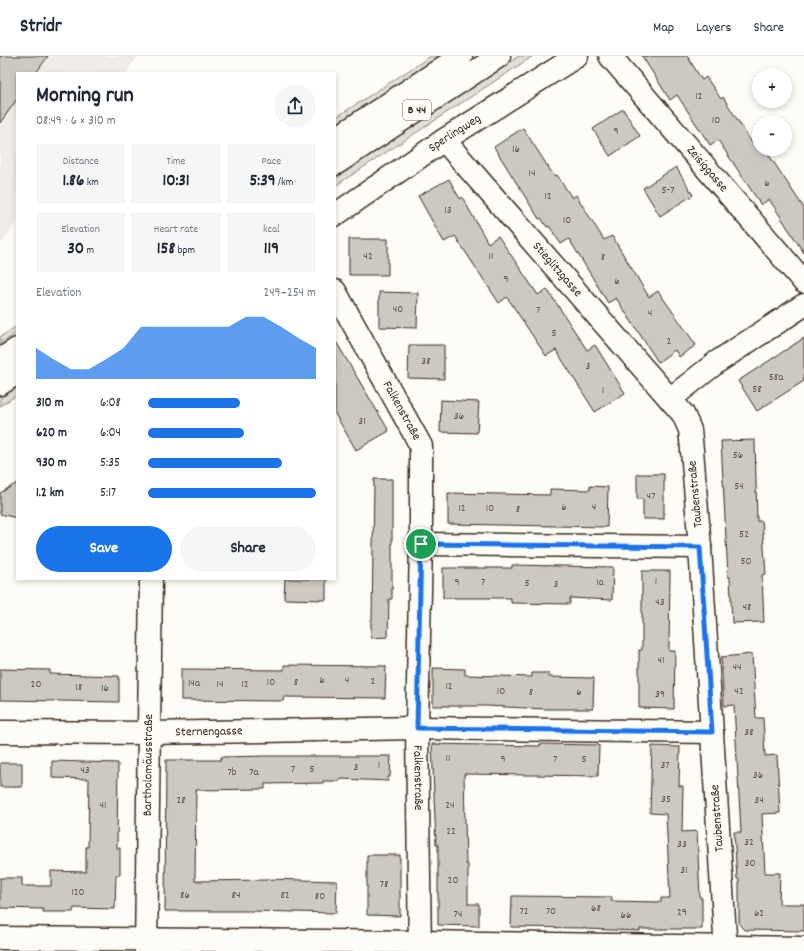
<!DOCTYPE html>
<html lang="en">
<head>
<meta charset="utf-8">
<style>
	:root { --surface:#fff; --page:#f6f6f7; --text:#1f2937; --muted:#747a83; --line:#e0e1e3; --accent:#1a73e8 }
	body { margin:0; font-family:Dekko,sans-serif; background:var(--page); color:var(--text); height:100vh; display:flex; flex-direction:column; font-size:15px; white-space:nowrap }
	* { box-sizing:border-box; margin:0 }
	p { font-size:13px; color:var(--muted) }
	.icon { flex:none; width:22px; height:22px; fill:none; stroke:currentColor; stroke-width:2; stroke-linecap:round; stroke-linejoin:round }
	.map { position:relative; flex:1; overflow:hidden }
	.panel { position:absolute; left:16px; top:16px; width:320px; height:508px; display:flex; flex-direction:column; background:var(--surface); border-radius:0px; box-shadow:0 2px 6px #0003 }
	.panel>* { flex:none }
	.fabs { position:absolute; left:752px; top:12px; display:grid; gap:8px }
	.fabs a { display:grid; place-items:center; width:40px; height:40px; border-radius:50%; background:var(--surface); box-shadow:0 2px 6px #0003; font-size:20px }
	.pin { position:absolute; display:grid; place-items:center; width:34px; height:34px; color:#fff; margin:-17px; border:2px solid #fff; border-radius:50%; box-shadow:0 1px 4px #0007 }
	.round { display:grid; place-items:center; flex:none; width:42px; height:42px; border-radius:21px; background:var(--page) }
	.headline { display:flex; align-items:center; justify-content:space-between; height:68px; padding:0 20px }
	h1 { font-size:22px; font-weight:800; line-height:30px }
	.stats { display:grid; grid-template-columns:repeat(3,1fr); gap:6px; height:68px; padding:4px 20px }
	.stats div { display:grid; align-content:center; border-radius:0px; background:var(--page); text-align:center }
	.stats b { font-size:17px; font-weight:800 }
	.stats small { font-size:11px; font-weight:400 }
	.stats p { font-size:11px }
	.chart { height:112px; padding:8px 20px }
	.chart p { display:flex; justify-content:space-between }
	.chart svg { width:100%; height:72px; margin-top:4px; fill:var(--accent); opacity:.7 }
	.primary-button { display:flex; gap:8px; margin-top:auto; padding:8px 20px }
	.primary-button a { flex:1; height:46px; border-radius:24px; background:var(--accent); color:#fff; font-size:16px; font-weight:800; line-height:46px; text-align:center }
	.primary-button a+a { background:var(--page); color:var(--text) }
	ul { padding:0 20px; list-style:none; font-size:13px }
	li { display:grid; grid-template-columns:64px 48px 1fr; align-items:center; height:30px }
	li i { height:10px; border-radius:5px; background:var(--accent) }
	header { display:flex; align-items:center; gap:24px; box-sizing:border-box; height:56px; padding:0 20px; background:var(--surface); border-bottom:1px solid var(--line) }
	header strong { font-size:19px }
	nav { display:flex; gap:22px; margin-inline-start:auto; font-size:14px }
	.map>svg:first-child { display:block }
	.built { fill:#efece7 }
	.green { fill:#e1ded7; stroke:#8e847a }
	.building { fill:#cdc8c2; stroke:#3b2a1e }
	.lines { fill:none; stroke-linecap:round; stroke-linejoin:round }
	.minor-casing { stroke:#3b2a1e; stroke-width:25 }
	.major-casing { stroke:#3b2a1e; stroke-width:25 }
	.minor { stroke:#fdfcf7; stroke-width:22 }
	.major { stroke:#fdfcf7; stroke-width:22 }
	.route-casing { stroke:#fff; stroke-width:8 }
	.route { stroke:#1a73e8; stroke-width:5 }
	.labels { text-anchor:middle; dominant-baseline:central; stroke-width:3; stroke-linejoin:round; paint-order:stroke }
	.number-label { font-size:11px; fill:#605247 }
	.shield { fill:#fdfcf7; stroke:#75695f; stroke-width:1 }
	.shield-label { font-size:12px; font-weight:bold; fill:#3b2a1e }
	.street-label { font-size:13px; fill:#3b2a1e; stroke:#fdfcf7 }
</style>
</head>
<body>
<header>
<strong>Stridr</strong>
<nav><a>Map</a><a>Layers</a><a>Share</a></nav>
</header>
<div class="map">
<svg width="804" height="895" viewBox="0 0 804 895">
	<rect width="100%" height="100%" fill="#fdfcf7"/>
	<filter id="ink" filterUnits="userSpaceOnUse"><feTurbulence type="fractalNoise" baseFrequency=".025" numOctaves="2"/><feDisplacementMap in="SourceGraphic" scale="8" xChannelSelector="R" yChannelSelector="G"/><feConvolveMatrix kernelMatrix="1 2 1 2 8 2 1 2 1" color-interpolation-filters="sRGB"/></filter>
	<g filter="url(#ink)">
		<!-- built -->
		<path class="built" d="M 0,0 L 138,0 L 126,17 L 17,17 L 17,166 L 0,189 Z"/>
		<!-- green -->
		<path class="green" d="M 431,0 L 441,0 L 335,70 L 335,62 Z
			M 519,0 L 533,0 L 335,130 L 335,123 L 390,85 Z
			M 17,270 L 17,277 L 0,288 L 0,281 Z
			M 17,331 L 17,339 L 0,350 L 0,342 Z"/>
		<!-- building -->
		<path class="building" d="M 0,0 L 48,0 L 36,17 L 17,17 L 17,43 L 0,67 Z
			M 642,0 L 687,0 L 702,24 L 706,21 L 721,43 L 723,41 L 752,87 L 758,83 L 759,93 L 765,93 L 804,152 L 804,197 L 769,143 L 761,149 L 718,84 L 710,89 L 677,39 L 670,44 Z
			M 623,53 L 640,80 L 610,100 L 593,73 Z
			M 523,72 L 554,120 L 557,119 L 572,142 L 576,139 L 604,184 L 612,180 L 649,241 L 658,235 L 696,289 L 679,301 L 675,294 L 658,306 L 616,242 L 608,247 L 569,183 L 561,188 L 549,170 L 547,171 L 541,162 L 539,163 L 494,91 Z
			M 676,111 L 693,139 L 660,160 L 643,132 Z
			M 449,123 L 460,143 L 462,141 L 488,187 L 498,180 L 538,239 L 547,233 L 587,294 L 595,289 L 625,337 L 595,356 L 556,294 L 546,300 L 507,241 L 499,247 L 455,180 L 444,186 L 418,140 Z
			M 349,183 L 388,183 L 388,219 L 349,219 Z
			M 379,236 L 418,237 L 417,272 L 379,271 Z
			M 804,282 L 804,325 L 757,355 L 738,325 Z
			M 335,284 L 389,375 L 356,394 L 335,358 Z
			M 409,289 L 444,289 L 444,323 L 408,322 Z
			M 441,344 L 479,346 L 477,377 L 440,376 Z
			M 755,384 L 757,465 L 762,465 L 766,518 L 762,519 L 764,566 L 732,567 L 730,521 L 728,521 L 721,385 Z
			M 637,418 L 664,418 L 664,463 L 643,463 L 643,443 L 637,443 Z
			M 374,423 L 392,423 L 392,543 L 389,543 L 388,581 L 371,582 L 371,564 L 372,564 Z
			M 17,427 L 17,462 L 0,458 L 0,437 Z
			M 590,430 L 608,431 L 607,471 L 448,468 L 448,437 L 550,439 L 550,433 L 590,434 Z
			M 512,509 L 613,511 L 612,544 L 570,542 L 570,548 L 511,547 L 511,542 L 443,542 L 443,512 L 512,512 Z
			M 642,515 L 670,515 L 669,595 L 675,595 L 674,653 L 639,652 L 639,594 L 642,594 Z
			M 285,523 L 326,523 L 326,544 L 284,543 Z
			M 752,598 L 756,662 L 763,662 L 765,700 L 777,699 L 780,757 L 762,758 L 765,817 L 780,817 L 779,848 L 804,848 L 804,875 L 744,874 L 739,868 L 739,823 L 737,823 L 734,776 L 741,776 L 734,649 L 724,650 L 721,601 Z
			M 284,609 L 386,610 L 385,642 L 284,641 L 283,645 L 181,644 L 181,613 L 284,614 Z
			M 433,612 L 465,613 L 465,619 L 532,621 L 532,617 L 548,617 L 548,621 L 594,622 L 593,653 L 546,653 L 486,650 L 433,650 Z
			M 0,613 L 50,614 L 50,618 L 119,620 L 119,646 L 0,644 Z
			M 432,688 L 540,690 L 540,688 L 599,689 L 598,720 L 464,718 L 466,808 L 468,808 L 468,848 L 479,848 L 479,870 L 438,869 L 438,789 L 436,789 Z
			M 652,690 L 680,691 L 679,730 L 683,730 L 682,776 L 697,775 L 700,842 L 702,842 L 702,873 L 640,873 L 640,875 L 585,873 L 585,872 L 511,871 L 512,840 L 612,841 L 611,845 L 661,846 L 661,842 L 670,842 L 666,758 L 650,757 Z
			M 265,700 L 391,700 L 390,721 L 388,721 L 388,725 L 340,723 L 340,725 L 323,725 L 323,727 L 265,728 L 265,733 L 196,734 L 195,825 L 267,824 L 267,823 L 337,825 L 336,857 L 251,855 L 165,855 L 166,704 L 221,704 L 221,701 Z
			M 52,705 L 118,707 L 117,792 L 120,792 L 120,819 L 116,819 L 115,853 L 74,852 L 73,856 L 43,856 L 43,853 L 0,852 L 0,822 L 22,822 L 22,830 L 51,830 L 51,815 L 86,816 L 86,791 L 88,791 L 89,723 L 52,722 Z
			M 0,707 L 22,707 L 22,731 L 0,731 Z
			M 367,799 L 400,799 L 400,860 L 367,859 Z"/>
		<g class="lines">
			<!-- minor casing -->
			<g class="minor-casing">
				<g id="minor">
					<path id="s1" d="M 610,0 L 804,226"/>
					<path id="s2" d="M 444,84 L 670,343"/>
					<path id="s3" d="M 335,159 L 444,84 L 577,0"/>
					<path id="s4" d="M 335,235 L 421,390 L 421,488 L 417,672 L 420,895"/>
					<path d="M 421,488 L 700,491"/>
					<path id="s5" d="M 0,676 L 149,677 L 417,672 L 712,676"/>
					<path d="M 0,882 L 420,886 L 804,892"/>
					<path id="s6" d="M 146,895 L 151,523"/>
					<path d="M 726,895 L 700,491 L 692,394 L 690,374 L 683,358 L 670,343 L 717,306 L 804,249"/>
				</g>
			</g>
			<!-- major casing -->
			<g class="major-casing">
				<path id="major" d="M 335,83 L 461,0
					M 335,108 L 499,0
					M 0,304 L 17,293
					M 0,328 L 17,317"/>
			</g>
			<!-- minor -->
			<use href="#minor" class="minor"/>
			<!-- major -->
			<use href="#major" class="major"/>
		</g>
	</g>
	<g class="lines" filter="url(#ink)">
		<!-- route casing -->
		<g class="route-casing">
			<path id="route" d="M 421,488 L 700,491 L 712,676 L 417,672 Z"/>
		</g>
		<!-- route -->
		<use href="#route" class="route"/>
	</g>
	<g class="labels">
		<!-- number labels -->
		<g class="number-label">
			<text x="699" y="41">12</text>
			<text x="716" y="65">10</text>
			<text x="616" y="76">9</text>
			<text x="516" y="94">16</text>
			<text x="532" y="118">14</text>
			<text x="767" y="128">6</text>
			<text x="668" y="135">5-7</text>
			<text x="548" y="141">12</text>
			<text x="448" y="155">13</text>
			<text x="567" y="165">10</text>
			<text x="368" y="201">42</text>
			<text x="491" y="201">11</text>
			<text x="603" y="202">8</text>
			<text x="506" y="224">9</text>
			<text x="617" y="226">6</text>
			<text x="398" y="254">40</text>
			<text x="538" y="255">7</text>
			<text x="650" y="258">4</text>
			<text x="554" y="278">5</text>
			<text x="669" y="286">2</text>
			<text x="426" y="306">38</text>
			<text x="588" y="311">3</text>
			<text x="776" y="322">58a</text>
			<text x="757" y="334">58</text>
			<text x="603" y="335">1</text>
			<text x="459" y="361">36</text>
			<text x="362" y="366">31</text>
			<text x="738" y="400">56</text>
			<text x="739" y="431">54</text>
			<text x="651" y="441">47</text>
			<text x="564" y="452">6</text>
			<text x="594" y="452">4</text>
			<text x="462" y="453">12</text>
			<text x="490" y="453">10</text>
			<text x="518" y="454">8</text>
			<text x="744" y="479">52</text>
			<text x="746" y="506">50</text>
			<text x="656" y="526">1</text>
			<text x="457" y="527">9</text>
			<text x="483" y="527">7</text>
			<text x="600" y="527">1a</text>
			<text x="527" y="528">5</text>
			<text x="556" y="529">3</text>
			<text x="660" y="547">43</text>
			<text x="747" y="552">48</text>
			<text x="661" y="605">41</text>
			<text x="737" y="612">44</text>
			<text x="322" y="625">6</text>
			<text x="347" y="625">4</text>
			<text x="373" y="626">2</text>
			<text x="271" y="627">10</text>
			<text x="296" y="627">8</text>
			<text x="194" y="628">14a</text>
			<text x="36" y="629">20</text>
			<text x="220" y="629">14</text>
			<text x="245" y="629">12</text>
			<text x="449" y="631">12</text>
			<text x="79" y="632">18</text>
			<text x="105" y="633">16</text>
			<text x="501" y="636">10</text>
			<text x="739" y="636">42</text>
			<text x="531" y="637">8</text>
			<text x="579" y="637">6</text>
			<text x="660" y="639">39</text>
			<text x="749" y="677">38</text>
			<text x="448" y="703">11</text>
			<text x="503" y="704">9</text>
			<text x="555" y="704">7</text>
			<text x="584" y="704">5</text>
			<text x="379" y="710">1</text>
			<text x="665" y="710">37</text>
			<text x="356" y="712">3</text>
			<text x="293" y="714">7</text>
			<text x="312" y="714">5</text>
			<text x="85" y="715">43</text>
			<text x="232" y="717">7b</text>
			<text x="254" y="717">7a</text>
			<text x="758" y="720">36</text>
			<text x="666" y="744">35</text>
			<text x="181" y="745">28</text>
			<text x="759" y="745">34</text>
			<text x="103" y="750">41</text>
			<text x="450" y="750">24</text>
			<text x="451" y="776">22</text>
			<text x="749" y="787">32</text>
			<text x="682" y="789">33</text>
			<text x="750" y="808">30</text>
			<text x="684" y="815">31</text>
			<text x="453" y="825">20</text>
			<text x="384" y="829">78</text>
			<text x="78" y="837">120</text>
			<text x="185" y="840">86</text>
			<text x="236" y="840">84</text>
			<text x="285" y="840">82</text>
			<text x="320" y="841">80</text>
			<text x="596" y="853">68</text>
			<text x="524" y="856">72</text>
			<text x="551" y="856">70</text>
			<text x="682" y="857">29</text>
			<text x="759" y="858">62</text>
			<text x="458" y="859">74</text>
			<text x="626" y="860">66</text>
		</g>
		<!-- shield labels -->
		<rect class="shield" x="403" y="44" width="28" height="20" rx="3"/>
		<g class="shield-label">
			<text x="417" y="54">B 44</text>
		</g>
		<!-- street labels -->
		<g class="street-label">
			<text stroke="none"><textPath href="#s3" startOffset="145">Sperlingweg</textPath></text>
			<text stroke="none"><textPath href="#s1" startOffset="149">Zeisiggasse</textPath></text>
			<text stroke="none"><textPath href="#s2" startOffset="172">Stieglitzgasse</textPath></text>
			<text stroke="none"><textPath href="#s4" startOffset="137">Falkenstraße</textPath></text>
			<text transform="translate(696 438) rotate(-95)">Taubenstraße</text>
			<text stroke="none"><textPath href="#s5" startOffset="209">Sternengasse</textPath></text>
			<text stroke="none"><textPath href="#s6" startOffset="186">Bartholomäusstraße</textPath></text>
			<text stroke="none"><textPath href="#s4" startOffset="509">Falkenstraße</textPath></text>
			<text transform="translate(718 762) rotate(-94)">Taubenstraße</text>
		</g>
	</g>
</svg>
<div class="fabs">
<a>+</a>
<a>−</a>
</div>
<div class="pin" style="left:421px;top:488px;background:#1e9e55"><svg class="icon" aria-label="arrive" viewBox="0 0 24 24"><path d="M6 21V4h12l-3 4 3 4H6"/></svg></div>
<section class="panel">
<div class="headline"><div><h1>Morning run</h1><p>08:49 · 6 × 310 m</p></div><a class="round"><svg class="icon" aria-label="share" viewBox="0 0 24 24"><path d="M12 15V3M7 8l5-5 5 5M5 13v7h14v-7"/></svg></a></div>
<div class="stats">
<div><p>Distance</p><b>1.86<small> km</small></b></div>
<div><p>Time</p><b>10:31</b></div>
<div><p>Pace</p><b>5:39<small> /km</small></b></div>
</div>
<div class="stats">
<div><p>Elevation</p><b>30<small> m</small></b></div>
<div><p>Heart rate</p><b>158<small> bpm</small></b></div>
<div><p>kcal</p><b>119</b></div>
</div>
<div class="chart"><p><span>Elevation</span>249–254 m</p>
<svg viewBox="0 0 160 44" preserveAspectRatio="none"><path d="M0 44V25L10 32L20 38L30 38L40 32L50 25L60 12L70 12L80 12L90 12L100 12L110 12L120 6L130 6L140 12L150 19L160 25V44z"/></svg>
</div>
<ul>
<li><b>310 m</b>6:08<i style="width:55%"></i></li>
<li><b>620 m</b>6:04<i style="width:57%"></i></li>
<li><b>930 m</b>5:35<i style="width:80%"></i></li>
<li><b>1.2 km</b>5:17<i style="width:100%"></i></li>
</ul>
<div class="primary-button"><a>Save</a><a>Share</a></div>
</section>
</div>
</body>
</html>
